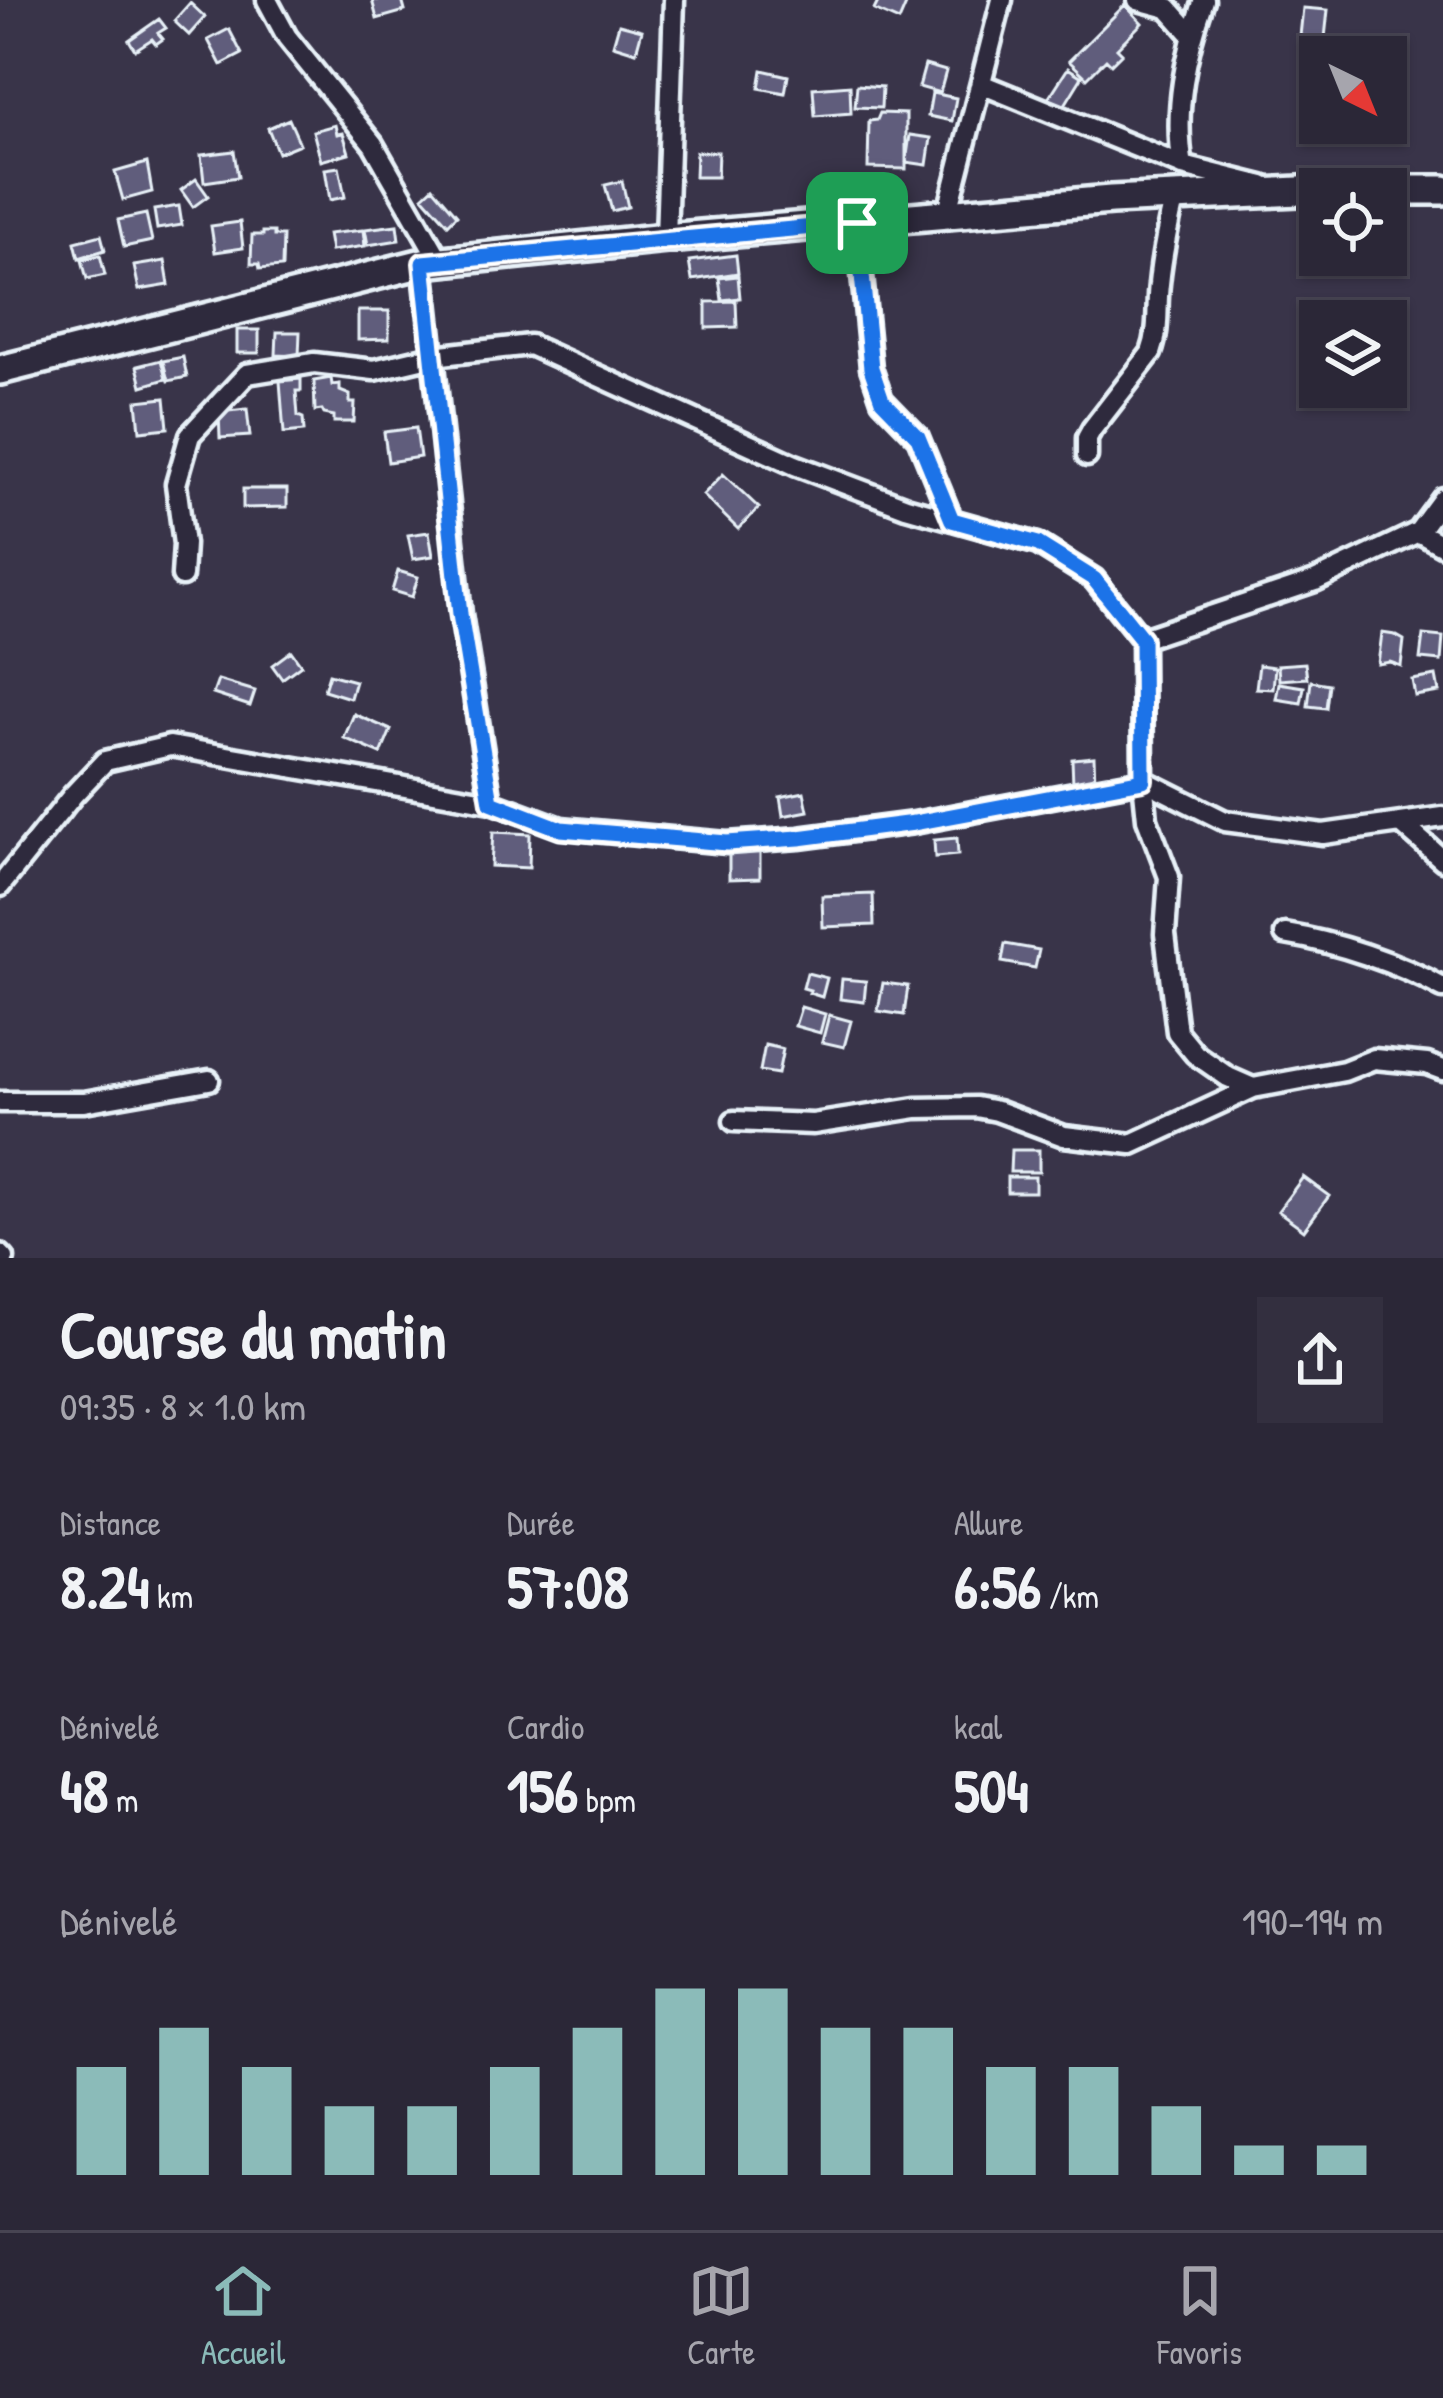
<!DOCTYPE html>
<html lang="fr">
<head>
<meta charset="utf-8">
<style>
	:root { --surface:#2b2737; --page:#332f3f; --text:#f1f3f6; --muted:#a6a5ad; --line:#474452; --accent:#8bbbb9 }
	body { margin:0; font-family:"Patrick Hand",sans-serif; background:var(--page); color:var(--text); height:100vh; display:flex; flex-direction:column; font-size:45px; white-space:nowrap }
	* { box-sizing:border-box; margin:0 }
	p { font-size:39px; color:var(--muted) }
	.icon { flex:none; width:66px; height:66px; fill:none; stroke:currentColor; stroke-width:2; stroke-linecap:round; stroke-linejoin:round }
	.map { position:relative; height:1258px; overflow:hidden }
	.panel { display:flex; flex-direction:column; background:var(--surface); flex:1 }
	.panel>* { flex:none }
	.needle { width:78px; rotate:137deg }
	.buttons { position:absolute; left:1299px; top:36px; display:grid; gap:24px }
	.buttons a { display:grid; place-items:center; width:108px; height:108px; border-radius:0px; background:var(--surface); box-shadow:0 3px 9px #0004,0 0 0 3px var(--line); font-size:60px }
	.pin { position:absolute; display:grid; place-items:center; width:102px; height:102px; color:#fff; margin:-51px; border-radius:24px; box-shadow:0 6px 18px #0006 }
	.round { display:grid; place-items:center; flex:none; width:126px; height:126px; border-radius:0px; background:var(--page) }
	.overview { display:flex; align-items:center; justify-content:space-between; height:204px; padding:0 60px }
	h1 { font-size:66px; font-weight:800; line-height:90px }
	.metrics { display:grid; grid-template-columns:repeat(3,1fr); gap:18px; height:204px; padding:12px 60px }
	.metrics div { display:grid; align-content:center }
	.metrics b { font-size:60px; font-weight:800 }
	.metrics small { font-size:33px; font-weight:400 }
	.metrics p { font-size:33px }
	.chart { height:336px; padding:24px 60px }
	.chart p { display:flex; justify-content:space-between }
	.chart svg { width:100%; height:216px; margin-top:12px; stroke:var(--accent); stroke-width:6 }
	.tabs { display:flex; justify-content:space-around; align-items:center; height:168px; border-top:3px solid var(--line); background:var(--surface); font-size:33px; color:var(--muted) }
	.tabs a { display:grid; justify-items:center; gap:6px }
	.tabs .on { color:var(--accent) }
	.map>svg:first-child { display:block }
	.building { fill:#615d7b; stroke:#e8f1f8; stroke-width:3 }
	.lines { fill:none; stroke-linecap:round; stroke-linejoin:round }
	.street-casing { stroke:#e8f1f8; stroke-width:27 }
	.primary-casing { stroke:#e8f1f8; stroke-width:36 }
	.street { stroke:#2f2a3d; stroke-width:18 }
	.primary { stroke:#2f2a3d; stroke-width:27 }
	.route-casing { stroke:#fff; stroke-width:24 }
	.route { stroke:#1a73e8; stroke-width:15 }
</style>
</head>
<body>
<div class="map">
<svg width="1443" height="1258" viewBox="0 0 1443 1258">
	<rect width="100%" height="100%" fill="#393449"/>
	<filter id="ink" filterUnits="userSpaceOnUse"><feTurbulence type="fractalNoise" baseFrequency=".00833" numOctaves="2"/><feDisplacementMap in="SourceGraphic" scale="24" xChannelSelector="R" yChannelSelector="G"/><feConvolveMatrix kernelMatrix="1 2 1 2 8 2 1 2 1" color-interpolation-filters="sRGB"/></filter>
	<g filter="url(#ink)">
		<!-- building -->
		<path class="building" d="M 372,0 L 402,0 L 405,11 L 377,19 Z
			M 879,0 L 908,0 L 899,21 L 874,10 Z
			M 190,3 L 205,17 L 189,35 L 174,21 Z
			M 1125,5 L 1142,23 L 1117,48 L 1122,53 L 1111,64 L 1106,59 L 1087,78 L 1069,61 Z
			M 1303,8 L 1328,10 L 1325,38 L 1300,36 Z
			M 159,19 L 166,28 L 158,33 L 163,39 L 156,44 L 152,39 L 135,50 L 129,40 Z
			M 619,24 L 642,30 L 636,52 L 613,45 Z
			M 229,29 L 242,54 L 221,65 L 208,40 Z
			M 925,65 L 946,71 L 940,93 L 919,87 Z
			M 1068,68 L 1082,77 L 1063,108 L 1048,99 Z
			M 762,70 L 788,76 L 785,93 L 759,88 Z
			M 850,85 L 851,113 L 815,116 L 813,88 Z
			M 857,85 L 882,87 L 881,108 L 855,107 Z
			M 932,93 L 956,98 L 952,121 L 928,116 Z
			M 880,113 L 906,114 L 906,169 L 868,168 L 869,121 L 877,120 Z
			M 289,119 L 300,144 L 278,153 L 268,128 Z
			M 335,125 L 337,134 L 343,133 L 349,153 L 321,161 L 313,131 Z
			M 910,135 L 931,138 L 927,165 L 906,162 Z
			M 234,151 L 238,177 L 204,182 L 201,155 Z
			M 696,152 L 718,152 L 717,177 L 695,177 Z
			M 147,163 L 152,192 L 123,200 L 115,172 Z
			M 339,167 L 345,197 L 330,200 L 325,169 Z
			M 196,179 L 208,196 L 193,207 L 181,190 Z
			M 622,181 L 628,207 L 612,211 L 605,185 Z
			M 433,187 L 457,215 L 448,224 L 423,196 Z
			M 179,206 L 182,225 L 157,229 L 154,210 Z
			M 146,214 L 152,241 L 124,247 L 118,220 Z
			M 240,222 L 243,248 L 215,252 L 211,226 Z
			M 397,225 L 399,240 L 368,245 L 365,229 Z
			M 363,230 L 365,246 L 331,251 L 328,234 Z
			M 263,232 L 274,232 L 274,236 L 283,236 L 282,267 L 260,269 L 259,264 L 251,264 L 252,235 L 263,235 Z
			M 101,235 L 105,250 L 79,258 L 75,242 Z
			M 100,255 L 105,275 L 87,279 L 82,260 Z
			M 736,255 L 738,273 L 692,280 L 689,261 Z
			M 165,261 L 169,285 L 139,290 L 134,266 Z
			M 738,276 L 740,298 L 722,300 L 719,278 Z
			M 736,301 L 737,327 L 706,328 L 706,302 Z
			M 358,311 L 389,311 L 389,339 L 358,340 Z
			M 237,330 L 259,330 L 259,353 L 237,353 Z
			M 277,332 L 300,332 L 299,356 L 276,355 Z
			M 183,357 L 187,377 L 168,381 L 163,361 Z
			M 161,360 L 166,379 L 142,386 L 137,366 Z
			M 331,378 L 332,385 L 340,384 L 340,391 L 350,395 L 350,403 L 355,403 L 354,422 L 334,422 L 334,416 L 324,414 L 322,410 L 315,411 L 314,381 Z
			M 301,379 L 301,391 L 296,391 L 298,416 L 303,418 L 304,431 L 284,433 L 280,381 Z
			M 165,398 L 168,428 L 140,431 L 137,401 Z
			M 247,409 L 250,436 L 220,438 L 219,412 Z
			M 416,428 L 420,457 L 388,462 L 384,432 Z
			M 723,474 L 759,508 L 738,529 L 703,495 Z
			M 243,489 L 287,489 L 287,507 L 243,508 Z
			M 429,532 L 433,556 L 413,559 L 408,535 Z
			M 398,571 L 418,577 L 412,597 L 392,591 Z
			M 1382,633 L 1395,635 L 1404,640 L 1401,666 L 1390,662 L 1378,664 Z
			M 1423,635 L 1443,637 L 1441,661 L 1420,659 Z
			M 291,651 L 301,665 L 282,679 L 272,665 Z
			M 1305,663 L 1307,678 L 1279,680 L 1278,665 Z
			M 1259,665 L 1275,667 L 1273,689 L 1256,688 Z
			M 329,674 L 355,681 L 350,698 L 324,690 Z
			M 1436,676 L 1439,692 L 1415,696 L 1412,680 Z
			M 218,680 L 255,691 L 250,706 L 213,694 Z
			M 1311,681 L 1329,684 L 1326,708 L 1308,706 Z
			M 1279,683 L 1304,687 L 1301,703 L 1276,699 Z
			M 354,714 L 391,730 L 381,754 L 344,738 Z
			M 1094,757 L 1095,783 L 1073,784 L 1072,759 Z
			M 804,792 L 808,811 L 783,816 L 780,797 Z
			M 493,832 L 530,834 L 529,868 L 491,866 Z
			M 957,838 L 958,855 L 935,857 L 934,840 Z
			M 760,852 L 760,878 L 729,879 L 729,853 Z
			M 873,894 L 874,925 L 823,927 L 822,896 Z
			M 1005,944 L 1039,950 L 1035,968 L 1002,962 Z
			M 807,973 L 827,978 L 822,997 L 809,993 L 810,990 L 803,988 Z
			M 842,979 L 866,981 L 864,1002 L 840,999 Z
			M 883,983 L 908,986 L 904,1015 L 878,1011 Z
			M 801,1007 L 825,1014 L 820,1033 L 795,1026 Z
			M 829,1015 L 851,1021 L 844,1047 L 822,1042 Z
			M 765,1045 L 783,1049 L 778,1074 L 760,1071 Z
			M 1011,1150 L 1039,1150 L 1039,1172 L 1010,1172 Z
			M 1007,1177 L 1035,1177 L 1035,1192 L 1007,1192 Z
			M 1303,1177 L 1329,1196 L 1304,1230 L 1278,1211 Z"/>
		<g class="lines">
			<!-- street casing -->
			<g class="street-casing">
				<path id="street" d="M 267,0 L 287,37 L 373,144 L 440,261
					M 1138,0 L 1168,8 L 1192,35
					M 981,84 L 1183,166 L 1263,186
					M 1183,166 C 1173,110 1186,53 1204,0
					M 947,215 L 1002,0
					M 857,223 L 871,368 L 882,400 L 918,437 L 952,520
					M 666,238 L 674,0
					M 423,263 L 461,614 L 491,802
					M 1087,456 L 1087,438 L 1092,429 L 1151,353 C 1160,329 1156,308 1159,284 C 1162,254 1168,225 1175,196
					M 1418,532 L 1443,546
					M 182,576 L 184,544 L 176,484 L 190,435 L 247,374 L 314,363 L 374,370 L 433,356 L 530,345 L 795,465 L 906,507 L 1038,544 L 1094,579 L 1142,639 L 1143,780 L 1147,819 L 1169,877 L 1165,934 L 1177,1032 L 1195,1054 L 1228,1077 L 1253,1088 L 1344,1071 L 1374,1059 L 1427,1064 L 1443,1070
					M 1142,639 L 1315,581 L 1418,532 L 1443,498
					M 1401,823 L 1443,860
					M 0,886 L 73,795 L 105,761 L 170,746 L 491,802 L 561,828 L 727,843 L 799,838 L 914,823 L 1143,780 L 1225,821 L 1323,834 L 1443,817
					M 1285,934 C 1335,942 1399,963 1443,988
					M 0,1102 L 84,1102 L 209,1080
					M 734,1121 L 813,1124 L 916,1108 L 976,1107 L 997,1111 L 1064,1136 L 1132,1144 L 1253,1088
					M 0,1254 L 4,1258"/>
			</g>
			<!-- primary casing -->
			<g class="primary-casing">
				<path id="primary" d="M 1386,190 L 1443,190
					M 0,370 L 423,263 L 666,238 L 1111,200 L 1320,190"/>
			</g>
			<!-- street -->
			<use href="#street" class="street"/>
			<!-- primary -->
			<use href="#primary" class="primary"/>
		</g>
	</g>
	<g class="lines" filter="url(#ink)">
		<!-- route casing -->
		<g class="route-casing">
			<path id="route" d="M 857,223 L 871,368 L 882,400 L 918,437 L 952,520 L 1038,544 L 1094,579 L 1142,639 L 1143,780 L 914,823 L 799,838 L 727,843 L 561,829 L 491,802 L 460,614 L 423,263 Z"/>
		</g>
		<!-- route -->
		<use href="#route" class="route"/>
	</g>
</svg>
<div class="buttons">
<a><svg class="needle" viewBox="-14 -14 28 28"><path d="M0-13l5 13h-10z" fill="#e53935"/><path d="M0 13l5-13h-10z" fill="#a6a5ad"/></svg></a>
<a><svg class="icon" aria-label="locate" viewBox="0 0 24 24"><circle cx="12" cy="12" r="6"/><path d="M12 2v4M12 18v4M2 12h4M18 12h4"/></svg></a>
<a><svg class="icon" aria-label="layers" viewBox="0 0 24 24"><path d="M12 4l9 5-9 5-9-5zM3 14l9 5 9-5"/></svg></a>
</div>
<div class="pin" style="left:857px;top:223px;background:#1e9e55"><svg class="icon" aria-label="arrive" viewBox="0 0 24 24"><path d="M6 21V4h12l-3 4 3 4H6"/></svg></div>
</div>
<section class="panel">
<div class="overview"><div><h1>Course du matin</h1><p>09:35 · 8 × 1.0 km</p></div><a class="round"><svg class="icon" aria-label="share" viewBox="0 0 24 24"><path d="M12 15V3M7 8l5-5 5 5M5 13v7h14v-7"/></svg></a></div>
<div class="metrics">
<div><p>Distance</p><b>8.24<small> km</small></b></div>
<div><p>Durée</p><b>57:08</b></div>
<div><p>Allure</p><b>6:56<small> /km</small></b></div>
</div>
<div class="metrics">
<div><p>Dénivelé</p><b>48<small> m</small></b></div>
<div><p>Cardio</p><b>156<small> bpm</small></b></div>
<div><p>kcal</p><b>504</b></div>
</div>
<div class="chart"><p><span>Dénivelé</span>190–194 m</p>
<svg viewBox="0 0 160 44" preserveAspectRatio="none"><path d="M5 44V22M15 44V14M25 44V22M35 44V30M45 44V30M55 44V22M65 44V14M75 44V6M85 44V6M95 44V14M105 44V14M115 44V22M125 44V22M135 44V30M145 44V38M155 44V38"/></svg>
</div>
</section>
<nav class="tabs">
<a class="on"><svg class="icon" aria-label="home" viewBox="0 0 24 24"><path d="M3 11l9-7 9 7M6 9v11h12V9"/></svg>Accueil</a>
<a><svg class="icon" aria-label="map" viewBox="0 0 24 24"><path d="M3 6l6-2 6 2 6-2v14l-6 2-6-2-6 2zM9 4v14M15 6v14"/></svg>Carte</a>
<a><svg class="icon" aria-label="saved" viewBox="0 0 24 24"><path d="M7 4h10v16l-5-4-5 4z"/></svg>Favoris</a>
</nav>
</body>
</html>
